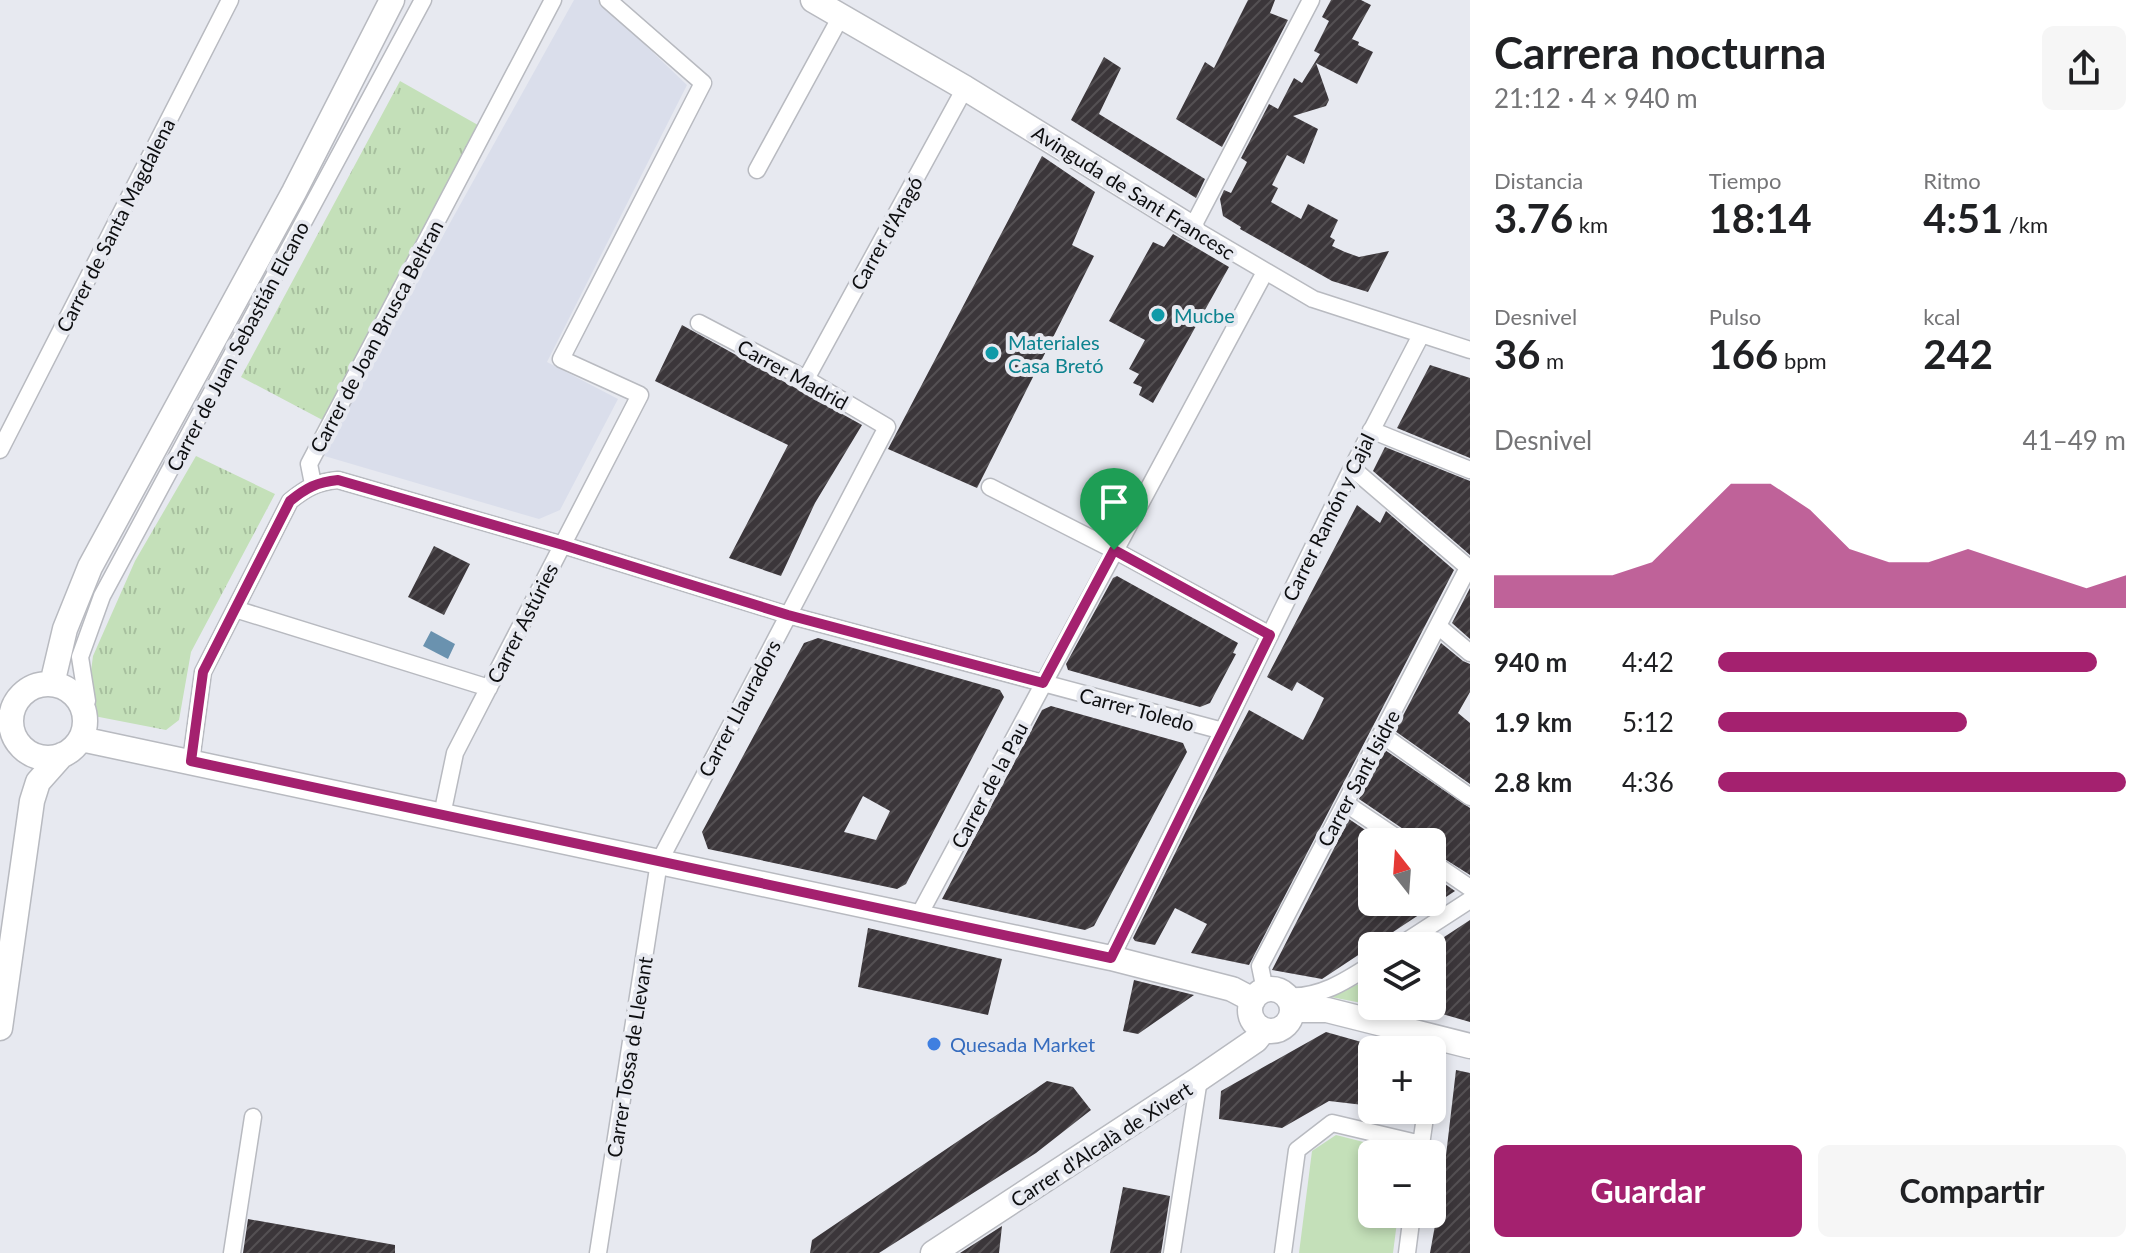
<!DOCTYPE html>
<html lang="es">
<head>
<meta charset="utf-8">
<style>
	:root { --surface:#fff; --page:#f6f6f6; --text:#202124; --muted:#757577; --accent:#a4216f }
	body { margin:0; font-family:Lato,sans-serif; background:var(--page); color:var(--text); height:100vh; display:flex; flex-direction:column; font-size:30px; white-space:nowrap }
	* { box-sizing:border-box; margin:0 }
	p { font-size:26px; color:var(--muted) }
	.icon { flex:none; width:44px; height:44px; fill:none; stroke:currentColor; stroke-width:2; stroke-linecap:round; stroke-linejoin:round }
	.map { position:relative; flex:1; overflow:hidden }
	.panel { display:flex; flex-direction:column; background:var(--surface); width:680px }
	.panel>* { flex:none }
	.needle { width:52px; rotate:343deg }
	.buttons { position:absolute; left:1358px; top:828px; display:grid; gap:16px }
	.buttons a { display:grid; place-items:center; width:88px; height:88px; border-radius:12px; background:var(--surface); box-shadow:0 4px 12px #0003; font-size:40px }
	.pin { position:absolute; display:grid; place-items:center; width:68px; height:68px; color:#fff; margin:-82px -34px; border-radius:50% 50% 50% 0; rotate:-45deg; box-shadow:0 0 8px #0007 }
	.pin .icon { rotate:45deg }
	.round { display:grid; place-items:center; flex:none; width:84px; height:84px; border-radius:12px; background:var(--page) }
	.headline { display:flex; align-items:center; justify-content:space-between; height:136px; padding:0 24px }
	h1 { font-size:44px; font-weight:700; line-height:60px }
	.figures { display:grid; grid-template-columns:repeat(3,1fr); gap:12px; height:136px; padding:8px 24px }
	.figures div { display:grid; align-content:center }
	.figures b { font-size:40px; font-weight:700 }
	.figures small { font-size:22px; font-weight:400 }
	.figures p { font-size:22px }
	.chart { height:224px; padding:16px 24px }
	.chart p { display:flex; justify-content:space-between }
	.chart svg { width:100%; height:144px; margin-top:8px; fill:var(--accent); opacity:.7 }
	.primary-button { display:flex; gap:16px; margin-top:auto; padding:16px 24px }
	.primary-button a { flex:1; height:92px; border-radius:12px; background:var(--accent); color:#fff; font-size:32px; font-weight:700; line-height:92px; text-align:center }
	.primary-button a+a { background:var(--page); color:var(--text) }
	ul { padding:0 24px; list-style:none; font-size:26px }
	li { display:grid; grid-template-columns:128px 96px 1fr; align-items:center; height:60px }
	li i { height:20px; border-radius:10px; background:var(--accent) }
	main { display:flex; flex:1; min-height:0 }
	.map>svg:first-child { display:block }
	.built { fill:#dadeeb }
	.grass { fill:url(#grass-tufts) }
	.green { fill:#c4e0b9 }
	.water { fill:#6a92af }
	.building { fill:url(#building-hatch); fill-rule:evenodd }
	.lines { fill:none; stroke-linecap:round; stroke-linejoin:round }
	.street-casing { stroke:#b8bac0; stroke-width:19 }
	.secondary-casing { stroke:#b8bac0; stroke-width:27 }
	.street { stroke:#fff; stroke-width:16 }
	.secondary { stroke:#fff; stroke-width:24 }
	.route-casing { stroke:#fff; stroke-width:16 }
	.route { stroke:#a4216f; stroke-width:10 }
	.culture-dot { fill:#0f9aa8; stroke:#e7e9f0; stroke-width:3 }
	.shop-dot { fill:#3f7fe0; stroke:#e7e9f0; stroke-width:3 }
	.labels { text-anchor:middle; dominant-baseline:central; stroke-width:8; stroke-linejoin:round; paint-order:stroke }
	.street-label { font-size:20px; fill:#0d0e10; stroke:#e7e9f0 }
	.culture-label { font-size:20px; fill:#0d838f; stroke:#e7e9f0; text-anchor:start }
	.shop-label { font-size:20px; fill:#366cbe; stroke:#e7e9f0; text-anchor:start }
</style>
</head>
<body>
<main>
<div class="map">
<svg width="1470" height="1253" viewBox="0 0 1470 1253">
	<defs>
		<pattern id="grass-tufts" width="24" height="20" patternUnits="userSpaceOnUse" patternTransform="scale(2)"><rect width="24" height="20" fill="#c4e0b9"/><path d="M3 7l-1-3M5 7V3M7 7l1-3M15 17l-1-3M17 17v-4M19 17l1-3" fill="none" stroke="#a7bf9e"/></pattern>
		<pattern id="building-hatch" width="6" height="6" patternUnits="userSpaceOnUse" patternTransform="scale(2)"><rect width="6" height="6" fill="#3b363a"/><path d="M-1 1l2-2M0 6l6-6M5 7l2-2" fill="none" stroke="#545053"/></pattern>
	</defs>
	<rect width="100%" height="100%" fill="#e7e9f0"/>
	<!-- built -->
	<path class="built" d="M 574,0 L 598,0 L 687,85 L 547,362 L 618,399 L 560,510 L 539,519 L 321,455 Z"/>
	<!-- grass -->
	<path class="grass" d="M 400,81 L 485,129 L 330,424 L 241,377 Z
		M 196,456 L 275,494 L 191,652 L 179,720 L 166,730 L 94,716 L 87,701 L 93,656 L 135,561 Z
		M 1367,980 L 1372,991 L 1372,1005 L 1331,997 Z"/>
	<!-- green -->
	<path class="green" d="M 1336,1135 L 1407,1153 L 1372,1154 L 1372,1214 L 1398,1214 L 1393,1253 L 1299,1253 L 1312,1151 Z"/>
	<!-- water -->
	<path class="water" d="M 431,631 L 455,644 L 448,659 L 423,646 Z"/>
	<!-- building -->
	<path class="building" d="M 1248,0 L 1275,0 L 1270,13 L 1288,20 L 1222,147 L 1176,119 L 1205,62 L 1214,68 Z
		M 1331,0 L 1361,0 L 1371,5 L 1352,39 L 1359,42 L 1358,45 L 1373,52 L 1357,84 L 1316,63 L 1329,100 L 1326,106 L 1293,116 L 1318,129 L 1304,164 L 1287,155 L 1272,185 L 1278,188 L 1271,202 L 1301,219 L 1308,204 L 1338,220 L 1330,237 L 1335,240 L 1332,246 L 1345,252 L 1359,257 L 1389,251 L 1368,292 L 1332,281 L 1240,229 L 1241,227 L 1223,216 L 1220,199 L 1224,190 L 1231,193 L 1245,166 L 1247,162 L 1241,158 L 1269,104 L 1278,109 L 1294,78 L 1302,83 L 1320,54 L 1314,51 L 1329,21 L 1322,17 Z
		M 1104,57 L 1121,68 L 1099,114 L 1205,179 L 1196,198 L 1071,120 Z
		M 1042,156 L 1095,192 L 1072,245 L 1094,256 L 977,488 L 888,449 Z
		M 1173,234 L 1229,267 L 1153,403 L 1139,395 L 1142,387 L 1133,383 L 1139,374 L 1129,369 L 1145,340 L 1109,321 L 1153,242 L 1164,247 Z
		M 682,325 L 862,425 L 815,503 L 781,576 L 729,558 L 788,445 L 655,381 Z
		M 1430,365 L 1470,378 L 1470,458 L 1397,428 Z
		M 1385,447 L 1470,481 L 1470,555 L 1373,471 Z
		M 1357,505 L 1380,523 L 1386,511 L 1454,570 L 1249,965 L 1191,953 L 1207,924 L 1175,908 L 1155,945 L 1135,941 L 1133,938 L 1196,811 L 1249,710 L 1303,740 L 1315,717 L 1324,698 L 1297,682 L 1292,691 L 1267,677 Z
		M 434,546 L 470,564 L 444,615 L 408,597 Z
		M 1117,576 L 1238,643 L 1233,653 L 1236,654 L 1210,703 L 1200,707 L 1068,670 L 1066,664 L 1113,578 Z
		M 1470,588 L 1470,639 L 1452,623 Z
		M 818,638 L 1000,690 L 1004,697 L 906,884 L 897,889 L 708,849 L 702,832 L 804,643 ZM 863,796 L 890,811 L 876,840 L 844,832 Z
		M 1441,643 L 1463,661 L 1470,664 L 1470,692 L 1458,713 L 1470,723 L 1470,784 L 1395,731 Z
		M 1051,706 L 1183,743 L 1187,752 L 1094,926 L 1085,930 L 942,899 L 1042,710 Z
		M 1385,750 L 1470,808 L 1470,875 L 1432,851 L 1432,842 L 1414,842 L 1409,833 L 1359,799 Z
		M 1349,819 L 1383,842 L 1372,842 L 1372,902 L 1432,902 L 1432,875 L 1455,891 L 1322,979 L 1272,970 Z
		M 1470,920 L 1470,1022 L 1432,1011 L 1432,945 Z
		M 868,928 L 1002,959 L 988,1015 L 858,987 Z
		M 1134,980 L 1194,995 L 1138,1034 L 1123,1031 Z
		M 1326,1032 L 1372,1045 L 1372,1106 L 1329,1101 L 1282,1128 L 1219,1119 L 1221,1091 Z
		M 1456,1070 L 1470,1073 L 1470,1253 L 1430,1253 L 1443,1181 Z
		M 1047,1081 L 1073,1087 L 1091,1110 L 1036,1153 L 879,1253 L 810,1253 L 812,1240 Z
		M 1123,1187 L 1170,1196 L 1161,1253 L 1110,1253 Z
		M 248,1219 L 395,1245 L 395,1253 L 243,1253 Z
		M 1002,1226 L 999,1253 L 960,1253 Z"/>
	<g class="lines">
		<!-- street casing -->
		<g class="street-casing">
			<path id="street" d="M 1311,0 L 1192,228 L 1313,299 L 1470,350
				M 757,170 L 840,18
				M 806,379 L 965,88
				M 1371,430 L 1470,470
				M 0,450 L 230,0
				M 1352,468 L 1470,569
				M 313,484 L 309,464 L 553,0
				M 990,487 L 1114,550 L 1270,635
				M 235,609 L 489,688
				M 1438,626 L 1470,653
				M 87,701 L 80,657 L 102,596 L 423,0
				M 0,718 L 11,720
				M 1381,734 L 1470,797
				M 191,761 L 203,672 L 290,501 C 306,488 317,482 338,480 L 563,545 L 788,615 L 1223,731
				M 1345,803 L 1403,842
				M 442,815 L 455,753 L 640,395 L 561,359 L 703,83 L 608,0
				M 1432,862 L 1470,888
				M 918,917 L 1265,272
				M 1399,946 L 1470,900
				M 1111,958 L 1352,468 L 1421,335
				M 1265,990 L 1260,966 L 1468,568
				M 1286,996 C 1318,999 1346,981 1372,964
				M 1432,1063 L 1436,1037
				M 1420,1152 L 1426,1110
				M 232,1253 L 253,1117
				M 598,1253 L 659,862 L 887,427 L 806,379 L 699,323
				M 1172,1253 L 1199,1079
				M 1283,1253 L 1297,1150 L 1332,1123 L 1421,1144
				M 1407,1253 L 1412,1214"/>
		</g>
		<!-- secondary casing -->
		<g class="secondary-casing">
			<path id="secondary" d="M 813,0 L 965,88 L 1192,228
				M 52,684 L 65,629 L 90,567 L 294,192 L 392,0
				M11 721a37 37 0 1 1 74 0a37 37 0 1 1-74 0Z
				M 81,739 L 1111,958 L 1232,989 L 1253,1000
				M1250 1010a21 21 0 1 1 42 0a21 21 0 1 1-42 0Z
				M 1292,1010 L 1327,1010 L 1470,1046
				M 0,1028 L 32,801 L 38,782 L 62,755
				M 933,1253 L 1199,1079 L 1256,1040 L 1264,1030"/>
		</g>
		<!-- street -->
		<use href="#street" class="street"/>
		<!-- secondary -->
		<use href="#secondary" class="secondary"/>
	</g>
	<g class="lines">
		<!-- route casing -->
		<g class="route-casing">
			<path id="route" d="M 338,480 L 563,545 L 788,615 L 1043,683 L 1114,550 L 1270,635 L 1111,958 L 191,761 L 203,672 L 290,501 C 306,488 317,482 338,480 Z"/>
		</g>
		<!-- route -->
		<use href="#route" class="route"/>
	</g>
	<!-- markers -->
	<g class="culture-dot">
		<circle cx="1158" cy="315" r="8"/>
		<circle cx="992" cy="353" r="8"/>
	</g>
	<circle class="shop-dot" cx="934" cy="1044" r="8"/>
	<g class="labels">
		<!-- street labels -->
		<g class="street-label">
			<text transform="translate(1134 192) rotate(32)">Avinguda de Sant Francesc</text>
			<text transform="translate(115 225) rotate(-63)">Carrer de Santa Magdalena</text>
			<text transform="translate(886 233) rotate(-61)">Carrer d'Aragó</text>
			<text transform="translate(376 336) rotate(-62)">Carrer de Joan Brusca Beltran</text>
			<text transform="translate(237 346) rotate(-62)">Carrer de Juan Sebastián Elcano</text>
			<text transform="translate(793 374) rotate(29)">Carrer Madrid</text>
			<text transform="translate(1328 517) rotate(-64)">Carrer Ramón y Cajal</text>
			<text transform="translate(522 623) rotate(-63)">Carrer Astúries</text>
			<text transform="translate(739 708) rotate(-62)">Carrer Llauradors</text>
			<text transform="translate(1137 709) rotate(15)">Carrer Toledo</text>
			<text transform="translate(1358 778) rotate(-62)">Carrer Sant Isidre</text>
			<text transform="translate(989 785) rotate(-62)">Carrer de la Pau</text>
			<text transform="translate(629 1057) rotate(-81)">Carrer Tossa de Llevant</text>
			<text transform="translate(1101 1144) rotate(-33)">Carrer d'Alcalà de Xivert</text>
		</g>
		<!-- culture labels -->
		<g class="culture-label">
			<text x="1174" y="315">Mucbe</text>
			<text x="1008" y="342">Materiales<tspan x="1008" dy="23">Casa Bretó</tspan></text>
		</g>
		<!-- shop labels -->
		<g class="shop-label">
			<text x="950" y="1044">Quesada Market</text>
		</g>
	</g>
</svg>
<div class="buttons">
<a><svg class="needle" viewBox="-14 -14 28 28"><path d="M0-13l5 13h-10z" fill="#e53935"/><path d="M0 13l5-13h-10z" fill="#757577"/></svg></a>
<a><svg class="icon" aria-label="layers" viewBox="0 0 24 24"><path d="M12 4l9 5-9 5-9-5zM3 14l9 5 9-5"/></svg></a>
<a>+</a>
<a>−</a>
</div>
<div class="pin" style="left:1114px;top:550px;background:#1e9e55"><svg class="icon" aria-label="arrive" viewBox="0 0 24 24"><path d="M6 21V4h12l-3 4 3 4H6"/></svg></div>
</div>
<section class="panel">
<div class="headline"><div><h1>Carrera nocturna</h1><p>21:12 · 4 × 940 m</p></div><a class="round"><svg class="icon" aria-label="share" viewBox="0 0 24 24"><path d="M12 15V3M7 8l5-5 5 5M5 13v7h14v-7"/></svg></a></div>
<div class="figures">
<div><p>Distancia</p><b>3.76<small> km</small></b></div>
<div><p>Tiempo</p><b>18:14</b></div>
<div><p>Ritmo</p><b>4:51<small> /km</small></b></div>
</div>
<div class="figures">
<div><p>Desnivel</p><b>36<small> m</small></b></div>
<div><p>Pulso</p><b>166<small> bpm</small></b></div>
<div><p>kcal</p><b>242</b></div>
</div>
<div class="chart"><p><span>Desnivel</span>41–49 m</p>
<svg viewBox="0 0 160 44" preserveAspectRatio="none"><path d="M0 44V34L10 34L20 34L30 34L40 30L50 18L60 6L70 6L80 14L90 26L100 30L110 30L120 26L130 30L140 34L150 38L160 34V44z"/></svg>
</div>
<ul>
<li><b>940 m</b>4:42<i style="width:93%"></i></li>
<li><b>1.9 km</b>5:12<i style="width:61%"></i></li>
<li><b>2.8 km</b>4:36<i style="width:100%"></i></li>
</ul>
<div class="primary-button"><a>Guardar</a><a>Compartir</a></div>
</section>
</main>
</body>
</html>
